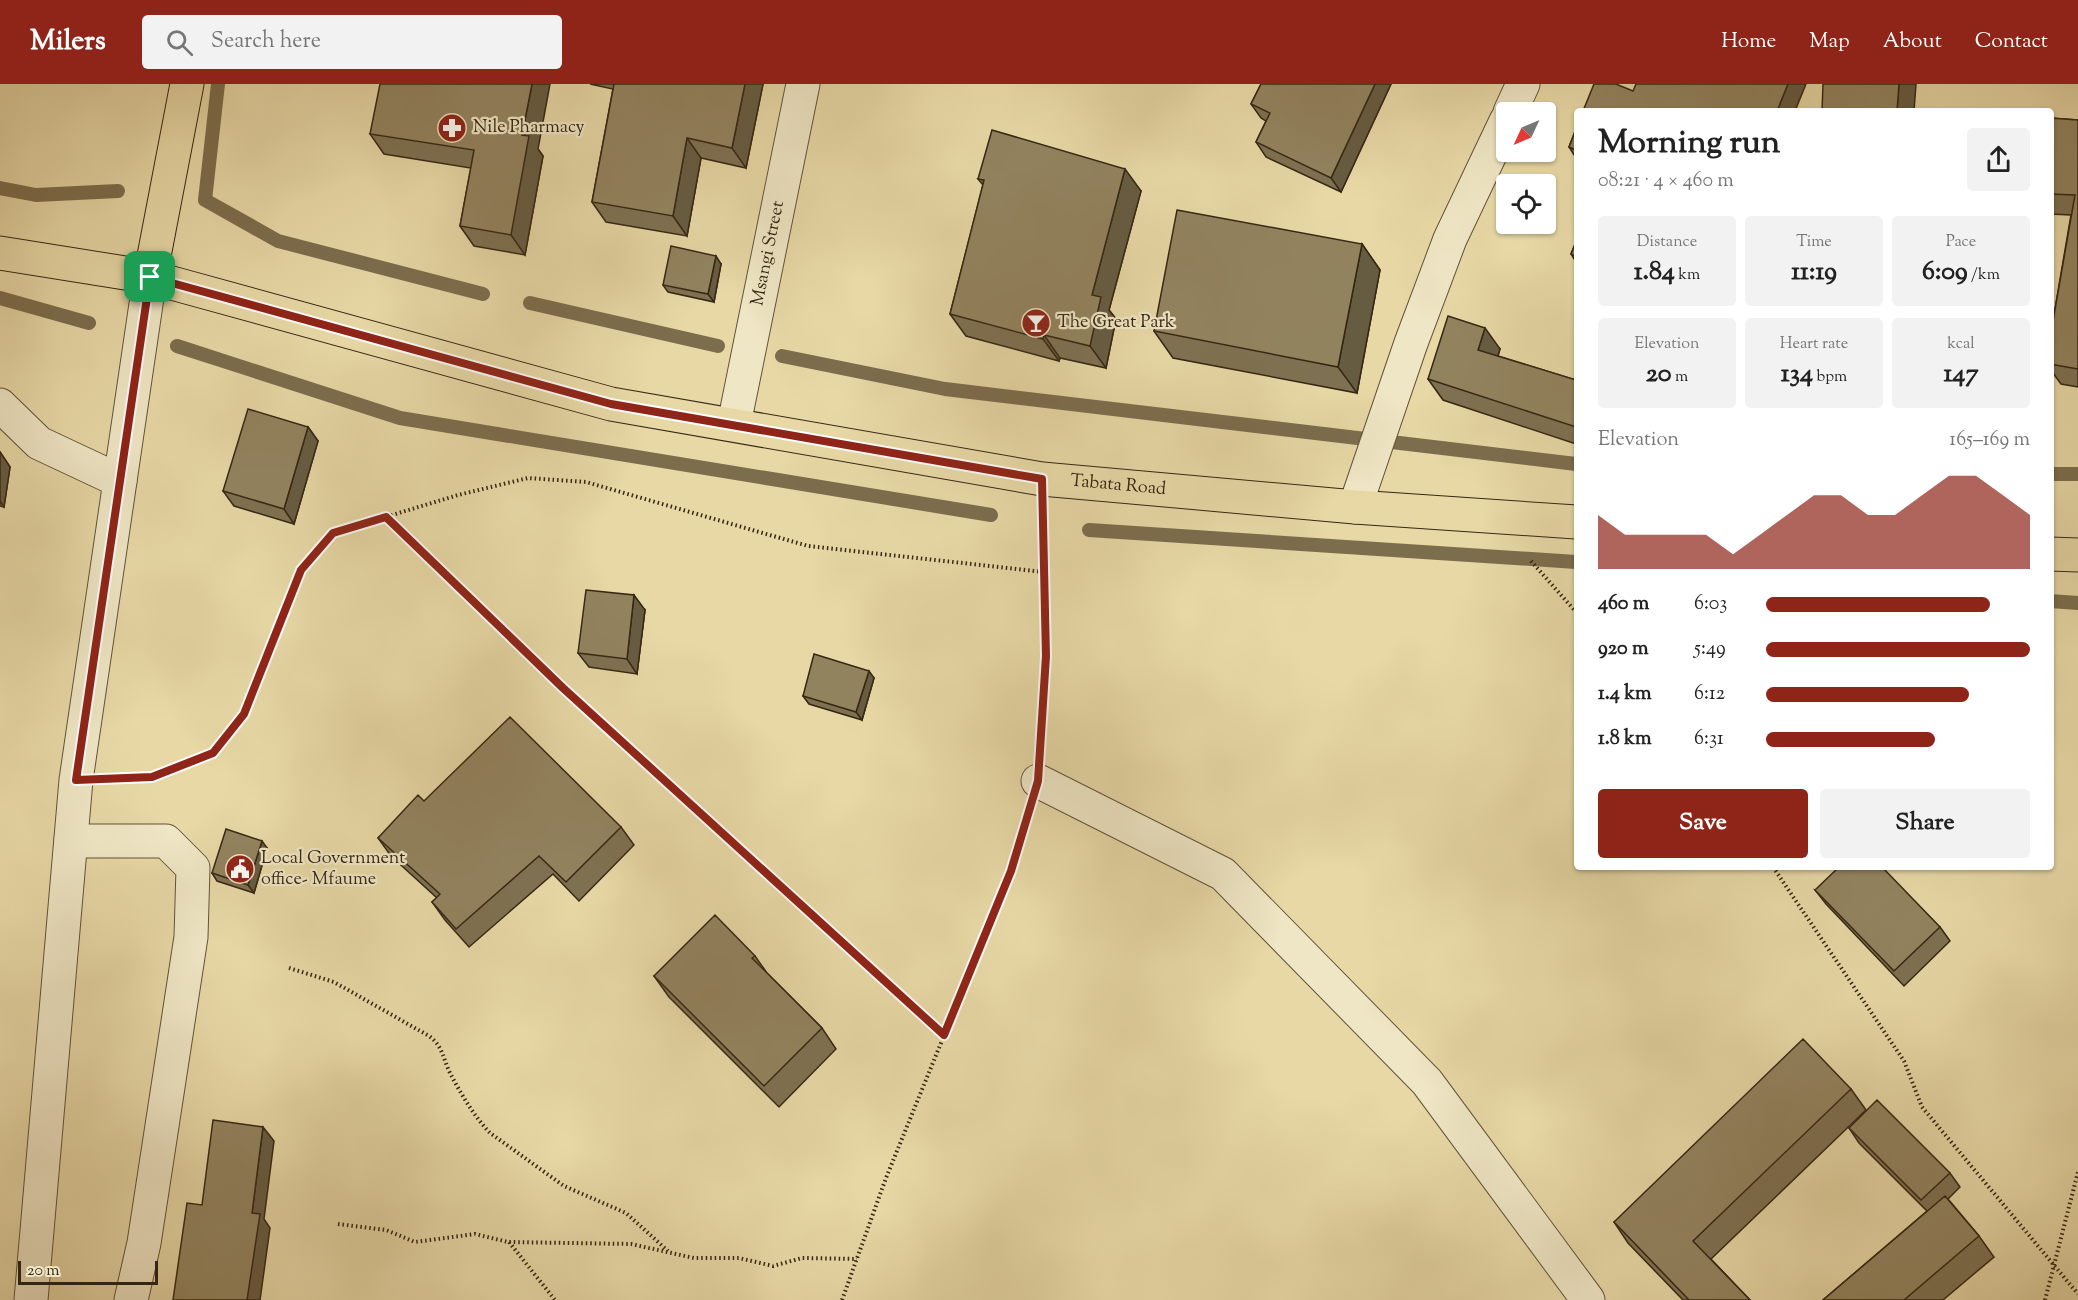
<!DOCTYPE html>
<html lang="en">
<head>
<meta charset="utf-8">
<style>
	:root { --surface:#fff; --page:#f2f2f2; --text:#222; --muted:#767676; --accent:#8f2418 }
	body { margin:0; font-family:"Sorts Mill Goudy",serif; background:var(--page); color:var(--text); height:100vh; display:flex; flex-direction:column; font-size:22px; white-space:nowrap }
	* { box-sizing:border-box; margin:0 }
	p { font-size:20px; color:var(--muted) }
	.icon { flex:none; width:33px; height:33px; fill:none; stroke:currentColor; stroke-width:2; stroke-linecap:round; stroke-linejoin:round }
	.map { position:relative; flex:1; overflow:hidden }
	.details { position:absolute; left:1574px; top:24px; width:480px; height:762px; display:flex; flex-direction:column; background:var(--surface); border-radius:6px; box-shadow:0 2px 4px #0004 }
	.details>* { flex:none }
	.needle { width:39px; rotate:226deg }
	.buttons { position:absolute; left:1496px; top:18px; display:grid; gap:12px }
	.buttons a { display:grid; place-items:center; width:60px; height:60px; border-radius:6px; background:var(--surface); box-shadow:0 2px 4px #0004; font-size:30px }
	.scale { position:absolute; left:18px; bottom:15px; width:140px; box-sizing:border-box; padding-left:6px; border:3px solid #362713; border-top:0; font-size:16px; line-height:21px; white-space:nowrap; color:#362713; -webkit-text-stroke:4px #efe6c5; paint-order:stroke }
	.pin { position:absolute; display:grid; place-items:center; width:51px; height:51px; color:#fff; margin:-26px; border-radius:12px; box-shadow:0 3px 9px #0006 }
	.round { display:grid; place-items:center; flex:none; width:63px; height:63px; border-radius:6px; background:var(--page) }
	.overview { display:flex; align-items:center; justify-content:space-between; height:102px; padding:0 24px }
	h1 { font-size:33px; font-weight:800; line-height:45px }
	.figures { display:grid; grid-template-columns:repeat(3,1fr); gap:9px; height:102px; padding:6px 24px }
	.figures div { display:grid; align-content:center; border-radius:6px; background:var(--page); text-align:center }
	.figures b { font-size:26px; font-weight:800 }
	.figures small { font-size:16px; font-weight:400 }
	.figures p { font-size:16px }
	.chart { height:168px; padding:12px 24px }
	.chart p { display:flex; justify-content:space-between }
	.chart svg { width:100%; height:108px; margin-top:6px; fill:var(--accent); opacity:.7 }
	.cta { display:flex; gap:12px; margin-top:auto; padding:12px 24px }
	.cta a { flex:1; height:69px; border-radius:6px; background:var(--accent); color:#fff; font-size:24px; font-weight:800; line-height:69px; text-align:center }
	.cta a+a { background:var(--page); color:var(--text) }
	ul { padding:0 24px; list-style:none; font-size:20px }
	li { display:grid; grid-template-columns:96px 72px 1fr; align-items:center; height:45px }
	li i { height:15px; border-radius:8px; background:var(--accent) }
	header { display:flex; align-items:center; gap:36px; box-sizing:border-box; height:84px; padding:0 30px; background:var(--accent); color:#fff }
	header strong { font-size:28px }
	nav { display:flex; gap:33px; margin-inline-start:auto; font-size:21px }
	.search { width:420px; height:54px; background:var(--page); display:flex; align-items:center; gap:15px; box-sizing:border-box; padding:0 21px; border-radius:6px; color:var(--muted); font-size:22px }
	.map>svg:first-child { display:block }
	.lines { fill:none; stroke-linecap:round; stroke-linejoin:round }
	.stream { stroke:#7c6d4d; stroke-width:14 }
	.minor-casing { stroke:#625338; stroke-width:35 }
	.major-casing { stroke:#362713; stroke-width:35 }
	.path { stroke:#362713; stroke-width:4; stroke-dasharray:1.5 3; stroke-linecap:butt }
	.minor { stroke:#efe6c5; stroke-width:33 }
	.major { stroke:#e7d8a6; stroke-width:33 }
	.wall { fill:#7e7152; stroke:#362713; stroke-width:1.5 }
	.shaded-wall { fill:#665c42; stroke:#362713; stroke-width:1.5 }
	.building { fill:#92835f; stroke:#362713; stroke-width:1.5 }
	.route-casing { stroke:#fff; stroke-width:12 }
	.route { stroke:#8f2418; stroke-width:8 }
	.labels { text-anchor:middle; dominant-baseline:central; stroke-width:4.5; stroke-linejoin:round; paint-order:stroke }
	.poi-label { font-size:18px; fill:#362713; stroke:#efe6c5; text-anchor:start }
	.street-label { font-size:18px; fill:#362713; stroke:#efe6c5 }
</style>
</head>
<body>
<header>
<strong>Milers</strong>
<div class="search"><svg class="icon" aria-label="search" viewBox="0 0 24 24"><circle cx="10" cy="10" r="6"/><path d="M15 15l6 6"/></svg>Search here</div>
<nav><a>Home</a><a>Map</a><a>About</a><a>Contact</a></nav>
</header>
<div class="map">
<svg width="2078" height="1216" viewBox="0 0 2078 1216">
	<rect width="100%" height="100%" fill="#e7d8a6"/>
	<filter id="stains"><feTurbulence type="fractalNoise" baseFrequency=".00333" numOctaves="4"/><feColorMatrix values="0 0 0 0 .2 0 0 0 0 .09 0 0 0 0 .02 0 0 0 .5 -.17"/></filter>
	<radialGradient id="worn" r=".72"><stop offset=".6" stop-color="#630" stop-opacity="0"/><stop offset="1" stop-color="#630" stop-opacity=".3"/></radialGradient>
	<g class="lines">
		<!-- stream -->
		<path class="stream" d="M 218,0 L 205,116 L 278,157 L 483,210
			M 0,104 L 36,111 L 118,107
			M 0,214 L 89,239
			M 530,219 L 718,262
			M 177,262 L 400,334 L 991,431
			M 782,272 L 945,305 L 1576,380
			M 2050,390 L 2078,390
			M 1089,446 L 1576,478
			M 2050,517 L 2078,519"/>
		<!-- minor casing -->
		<g class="minor-casing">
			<g id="minor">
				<path d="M 1510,28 L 1523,0"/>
				<path d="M 0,321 L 39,359 L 120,397"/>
				<path id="s1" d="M 734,340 L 803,0"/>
				<path d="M 1355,423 L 1411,259 L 1450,155 L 1506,37"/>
				<path d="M 1038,697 L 1223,790 L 1427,998 L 1588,1216"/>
				<path d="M 71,757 L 166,757 L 193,784 L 191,853 L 144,1159 L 131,1216"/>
				<path d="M 31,1216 L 76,696 L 150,193"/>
			</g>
		</g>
		<!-- major casing -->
		<g class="major-casing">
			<g id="major">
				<path id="s2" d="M 0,169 L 150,193 L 611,320 L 1042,395 L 1355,423 L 1576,438"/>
				<path d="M 150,193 L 187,0"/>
				<path d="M 2050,470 L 2078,471"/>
			</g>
		</g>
		<!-- path -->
		<path class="path" d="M 386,433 L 563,604 L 944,950
			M 1531,477 L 1576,528
			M 1040,658 L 1046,572 L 1043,435
			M 118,694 L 152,693 L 213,669 L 244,630 L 301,486 L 333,449 L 458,411 L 528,394 L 586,398 L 808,462 L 1044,488
			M 1773,783 L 1904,977 L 1922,1023 L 2078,1210
			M 289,884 L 334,898 L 429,952 C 443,962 443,975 450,989 C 461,1010 474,1032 490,1049 L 564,1102 L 626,1129 L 668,1167
			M 338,1140 L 386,1146 L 415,1158 L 475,1150 L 508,1158 L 631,1160 L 694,1174 L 739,1174 L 773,1182 L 802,1174 L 857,1175
			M 509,1158 L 555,1216
			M 842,1216 L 886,1094 L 1011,787 L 1026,736
			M 2045,1216 L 2078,1088"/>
		<!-- minor -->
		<use href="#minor" class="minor"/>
		<!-- major -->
		<use href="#major" class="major"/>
	</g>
	<!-- wall -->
	<path class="wall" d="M 590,0 L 763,0 L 746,84 L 701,74 L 687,152 L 606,138 L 592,118 L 613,5 Z
		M 1261,0 L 1391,0 L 1341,108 L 1266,73 L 1256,58 L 1266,37 L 1261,34 L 1251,20 Z
		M 2050,34 L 2078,36 L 2078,303 L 2061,300 L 2050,285 L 2050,254 L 2071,131 L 2050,130 Z
		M 1576,45 L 1576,74 L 1569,63 Z
		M 370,50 L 538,65 L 543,72 L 525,171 L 474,162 L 460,142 L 471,84 L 384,70 Z
		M 978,95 L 1141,107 L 1109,226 L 1116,235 L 1106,284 L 1060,274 L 1059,277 L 966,252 L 950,230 L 983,101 Z
		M 1576,158 L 1576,178 L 1571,170 Z
		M 1362,160 L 1380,186 L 1357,309 L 1173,274 L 1154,247 Z
		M 721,180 L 714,218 L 668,208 L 663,201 Z
		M 1500,265 L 1498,272 L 1576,296 L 1576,360 L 1443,316 L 1428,295 Z
		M 308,343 L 318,357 L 294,440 L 234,422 L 223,407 Z
		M 0,368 L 10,383 L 4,423 L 0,422 Z
		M 645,526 L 637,590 L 589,583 L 578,569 Z
		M 874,594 L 862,636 L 809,620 L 803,612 Z
		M 424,717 L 621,743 L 634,761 L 579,817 L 553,790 L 469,863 L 445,836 L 432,818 L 437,814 L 391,772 L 378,754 Z
		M 267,764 L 254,809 L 217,797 L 212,789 Z
		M 1815,806 L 1940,843 L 1950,857 L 1904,902 L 1826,820 Z
		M 755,872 L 767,889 L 822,944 L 836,965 L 779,1023 L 669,913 L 654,892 Z
		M 1851,1005 L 1866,1026 L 1711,1175 L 1750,1216 L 1683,1216 L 1628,1159 L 1614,1138 Z
		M 1849,1044 L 1950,1089 L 1960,1103 L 1948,1115 L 1979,1152 L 1994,1173 L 1943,1216 L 1823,1216 L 1927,1127 L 1859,1059 Z"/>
	<!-- shaded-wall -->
	<path class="shaded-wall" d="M 532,0 L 550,0 L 538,65 L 543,72 L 525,171 L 511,151 L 522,51 Z
		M 745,0 L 763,0 L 746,84 L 732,64 Z
		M 1375,0 L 1391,0 L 1341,108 L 1331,94 Z
		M 1788,0 L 1806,0 L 1795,27 L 1777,27 Z
		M 1899,0 L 1916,0 L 1914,27 L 1897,27 Z
		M 687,54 L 701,74 L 687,152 L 673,132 Z
		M 1125,85 L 1141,107 L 1109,226 L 1116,235 L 1106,284 L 1090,262 L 1092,211 Z
		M 1362,160 L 1380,186 L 1357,309 L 1338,283 Z
		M 716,172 L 721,180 L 714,218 L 708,210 Z
		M 1485,244 L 1500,265 L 1493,287 L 1478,266 Z
		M 1044,251 L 1060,274 L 1059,277 L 1043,255 Z
		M 308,343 L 318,357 L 294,440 L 284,425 Z
		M 0,368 L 10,383 L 4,423 L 0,417 Z
		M 634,511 L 645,526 L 637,590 L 627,575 Z
		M 869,587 L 874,594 L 862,636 L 856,628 Z
		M 262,757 L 267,764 L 254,809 L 248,801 Z
		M 263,1043 L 274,1057 L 264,1135 L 270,1144 L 260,1216 L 247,1216 L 252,1129 Z"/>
	<!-- building -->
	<path class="building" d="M 380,0 L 532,0 L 522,51 L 529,52 L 511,151 L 460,142 L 474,66 L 370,50 Z
		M 614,0 L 745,0 L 732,64 L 687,54 L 673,132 L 592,118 Z
		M 1261,0 L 1375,0 L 1331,94 L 1256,58 L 1270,29 L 1251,20 Z
		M 1594,0 L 1616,0 L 1633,7 L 1636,0 L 1788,0 L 1777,27 L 1583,27 Z
		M 1823,0 L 1899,0 L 1897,27 L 1822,27 Z
		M 2050,34 L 2078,36 L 2078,285 L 2050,280 L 2050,254 L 2075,111 L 2050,110 Z
		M 1576,45 L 1576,66 L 1569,63 Z
		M 992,46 L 1125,85 L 1092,211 L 1101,213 L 1090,262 L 1044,251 L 1043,255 L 950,230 L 984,96 L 978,95 Z
		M 1177,126 L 1362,160 L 1338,283 L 1154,247 Z
		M 1576,158 L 1576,173 L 1571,170 Z
		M 671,162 L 716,172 L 708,210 L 663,201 Z
		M 1448,232 L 1485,244 L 1478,266 L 1576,296 L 1576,343 L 1428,295 Z
		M 248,325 L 308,343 L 284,425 L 223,407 Z
		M 586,506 L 634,511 L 627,575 L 578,569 Z
		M 814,570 L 869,587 L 856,628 L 803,612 Z
		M 510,633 L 621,743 L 566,798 L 539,772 L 456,845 L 432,818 L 440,810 L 378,754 L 418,711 L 424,717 Z
		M 226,745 L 262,757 L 248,801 L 212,789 Z
		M 1839,783 L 1882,783 L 1940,843 L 1894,887 L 1815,806 Z
		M 715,831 L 755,872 L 752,874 L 822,944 L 764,1002 L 654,892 Z
		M 1803,955 L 1851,1005 L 1693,1157 L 1750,1216 L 1689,1216 L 1614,1138 Z
		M 1877,1016 L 1950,1089 L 1921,1116 L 1849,1044 Z
		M 213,1036 L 263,1043 L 252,1129 L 260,1130 L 247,1216 L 173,1216 L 187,1119 L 202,1121 Z
		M 1945,1112 L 1979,1152 L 1904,1216 L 1823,1216 Z"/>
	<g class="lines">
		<!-- route casing -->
		<g class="route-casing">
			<path id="route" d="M 150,193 L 611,320 L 1042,395 L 1046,572 L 1038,697 L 1011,787 L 944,951 L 563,604 L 386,433 L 333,449 L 301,486 L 244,630 L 213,669 L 152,693 L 76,696 Z"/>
		</g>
		<!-- route -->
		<use href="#route" class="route"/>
	</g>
	<!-- icons -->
	<defs>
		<g id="pharmacy-disc" transform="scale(1.5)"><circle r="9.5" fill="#8f2418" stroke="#efe6c5"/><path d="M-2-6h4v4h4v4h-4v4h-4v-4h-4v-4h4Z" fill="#fff"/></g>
		<g id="bar-disc" transform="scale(1.5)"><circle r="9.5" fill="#8f2418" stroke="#efe6c5"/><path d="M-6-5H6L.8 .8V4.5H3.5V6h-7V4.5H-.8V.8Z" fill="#fff"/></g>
		<g id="civic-disc" transform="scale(1.5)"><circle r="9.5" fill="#8f2418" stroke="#efe6c5"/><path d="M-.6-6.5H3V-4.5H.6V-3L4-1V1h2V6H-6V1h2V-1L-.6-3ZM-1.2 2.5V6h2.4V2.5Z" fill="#fff"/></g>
	</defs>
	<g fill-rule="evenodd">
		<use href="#pharmacy-disc" x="452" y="44"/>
		<use href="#bar-disc" x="1036" y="239"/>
		<use href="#civic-disc" x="240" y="785"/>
	</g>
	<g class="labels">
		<!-- poi labels -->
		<g class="poi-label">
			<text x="473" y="44">Nile Pharmacy</text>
			<text x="1057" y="239">The Great Park</text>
			<text x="261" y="775">Local Government<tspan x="261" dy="21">office- Mfaume</tspan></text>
		</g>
		<!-- street labels -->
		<g class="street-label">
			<text stroke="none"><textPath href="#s1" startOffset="174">Msangi Street</textPath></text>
			<text stroke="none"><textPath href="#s2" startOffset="1144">Tabata Road</textPath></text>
		</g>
	</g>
	<rect width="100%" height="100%" filter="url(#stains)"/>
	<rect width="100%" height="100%" fill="url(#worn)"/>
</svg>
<div class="buttons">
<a><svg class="needle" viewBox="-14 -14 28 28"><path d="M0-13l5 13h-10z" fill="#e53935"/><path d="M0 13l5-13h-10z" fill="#767676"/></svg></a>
<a><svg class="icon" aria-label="locate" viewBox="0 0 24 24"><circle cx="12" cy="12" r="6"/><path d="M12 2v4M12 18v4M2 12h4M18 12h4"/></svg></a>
</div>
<div class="scale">20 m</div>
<div class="pin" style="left:150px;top:193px;background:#1e9e55"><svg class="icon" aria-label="arrive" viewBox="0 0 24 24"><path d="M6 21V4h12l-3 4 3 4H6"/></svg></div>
<section class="details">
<div class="overview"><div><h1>Morning run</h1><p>08:21 · 4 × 460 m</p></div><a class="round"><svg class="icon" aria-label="share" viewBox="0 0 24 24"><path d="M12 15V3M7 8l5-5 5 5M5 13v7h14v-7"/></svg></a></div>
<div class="figures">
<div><p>Distance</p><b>1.84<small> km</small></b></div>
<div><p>Time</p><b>11:19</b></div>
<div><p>Pace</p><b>6:09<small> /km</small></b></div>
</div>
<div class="figures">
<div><p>Elevation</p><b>20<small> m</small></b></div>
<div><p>Heart rate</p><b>134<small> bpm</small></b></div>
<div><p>kcal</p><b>147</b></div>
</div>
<div class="chart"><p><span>Elevation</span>165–169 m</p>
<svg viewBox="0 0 160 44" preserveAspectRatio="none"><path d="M0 44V22L10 30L20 30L30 30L40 30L50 38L60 30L70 22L80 14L90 14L100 22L110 22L120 14L130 6L140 6L150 14L160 22V44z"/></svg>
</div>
<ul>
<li><b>460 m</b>6:03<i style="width:85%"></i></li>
<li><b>920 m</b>5:49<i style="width:100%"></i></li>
<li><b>1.4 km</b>6:12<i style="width:77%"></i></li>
<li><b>1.8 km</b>6:31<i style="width:64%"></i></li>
</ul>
<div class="cta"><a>Save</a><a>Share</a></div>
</section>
</div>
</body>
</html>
